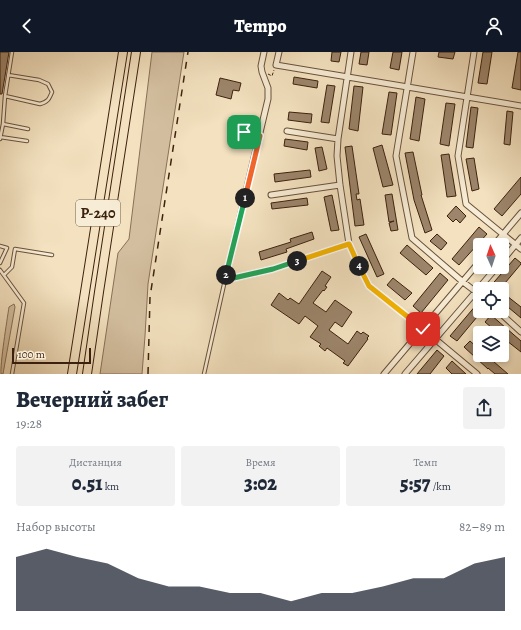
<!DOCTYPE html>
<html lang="ru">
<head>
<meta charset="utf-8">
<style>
	:root { --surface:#fff; --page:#f2f2f3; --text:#1f2937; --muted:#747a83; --accent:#111827 }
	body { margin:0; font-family:Alegreya,serif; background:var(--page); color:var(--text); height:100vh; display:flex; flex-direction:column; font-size:15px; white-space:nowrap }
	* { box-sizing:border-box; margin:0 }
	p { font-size:13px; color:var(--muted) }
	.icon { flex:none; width:22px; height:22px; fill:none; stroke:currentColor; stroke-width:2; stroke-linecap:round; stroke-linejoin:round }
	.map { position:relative; height:322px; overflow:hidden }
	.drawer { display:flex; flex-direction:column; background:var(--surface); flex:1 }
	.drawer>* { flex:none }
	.needle { width:26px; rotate:357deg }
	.controls { position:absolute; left:473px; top:186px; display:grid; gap:8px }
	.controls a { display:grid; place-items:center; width:36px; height:36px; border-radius:4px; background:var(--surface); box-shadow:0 2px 6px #0003; font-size:20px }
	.scale { position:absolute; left:12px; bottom:10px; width:79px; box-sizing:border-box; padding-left:4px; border:2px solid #3d210f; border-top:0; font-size:11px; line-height:14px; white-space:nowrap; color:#3d210f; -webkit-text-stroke:3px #f7ecd5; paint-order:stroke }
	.pin { position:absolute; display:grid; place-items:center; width:34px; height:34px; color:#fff; margin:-17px; border-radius:8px; box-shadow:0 2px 6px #0006 }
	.km { position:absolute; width:20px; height:20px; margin:-10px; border-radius:50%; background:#222; color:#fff; font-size:11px; line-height:20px; text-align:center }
	.round { display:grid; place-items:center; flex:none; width:42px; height:42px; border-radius:4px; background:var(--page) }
	.overview { display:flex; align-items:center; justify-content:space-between; height:68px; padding:0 16px }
	h1 { font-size:22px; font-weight:800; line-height:30px }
	.figures { display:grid; grid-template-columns:repeat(3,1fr); gap:6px; height:68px; padding:4px 16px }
	.figures div { display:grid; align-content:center; border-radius:4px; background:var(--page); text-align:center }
	.figures b { font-size:20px; font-weight:800 }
	.figures small { font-size:11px; font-weight:400 }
	.figures p { font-size:11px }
	.chart { height:112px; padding:8px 16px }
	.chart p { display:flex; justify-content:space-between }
	.chart svg { width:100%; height:72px; margin-top:4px; fill:var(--accent); opacity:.7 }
	header { display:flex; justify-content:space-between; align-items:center; height:52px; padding:0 16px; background:var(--accent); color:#fff; font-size:18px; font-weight:800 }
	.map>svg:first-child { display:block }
	.green { fill:#d4c0a1; stroke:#887058 }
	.building { fill:#9c856b; stroke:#3d210f }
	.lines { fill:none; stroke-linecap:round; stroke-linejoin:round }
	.service-casing { stroke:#6a513b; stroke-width:4.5 }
	.minor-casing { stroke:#6a513b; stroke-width:7 }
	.trunk-casing { stroke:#3d210f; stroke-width:10 }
	.path { stroke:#3d210f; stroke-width:1; stroke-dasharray:3 2; stroke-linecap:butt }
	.service { stroke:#f7ecd5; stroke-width:2.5 }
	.minor { stroke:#f7ecd5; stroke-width:5 }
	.trunk { stroke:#f3e1bf; stroke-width:8 }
	.rail { stroke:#3d210f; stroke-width:1.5; stroke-dasharray:7 7; stroke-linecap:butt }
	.split-1-casing { stroke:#fff; stroke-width:8 }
	.split-2-casing { stroke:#fff; stroke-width:8 }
	.split-3-casing { stroke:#fff; stroke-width:8 }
	.split-4-casing { stroke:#fff; stroke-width:8 }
	.split-5-casing { stroke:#fff; stroke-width:8 }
	.split-1 { stroke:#f0652b; stroke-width:5 }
	.split-2 { stroke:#22a559; stroke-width:5 }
	.split-3 { stroke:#22a559; stroke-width:5 }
	.split-4 { stroke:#f5b400; stroke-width:5 }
	.split-5 { stroke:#f5b400; stroke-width:5 }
	.labels { text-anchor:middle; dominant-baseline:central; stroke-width:3; stroke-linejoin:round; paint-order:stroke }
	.shield { fill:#f7ecd5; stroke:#755e4a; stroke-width:1 }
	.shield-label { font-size:15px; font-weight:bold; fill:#3d210f }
</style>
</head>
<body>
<header><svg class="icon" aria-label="back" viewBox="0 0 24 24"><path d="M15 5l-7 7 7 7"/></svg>Tempo<svg class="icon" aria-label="person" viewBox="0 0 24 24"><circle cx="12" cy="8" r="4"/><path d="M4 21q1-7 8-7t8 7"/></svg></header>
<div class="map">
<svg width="521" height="322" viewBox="0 0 521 322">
	<rect width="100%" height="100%" fill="#f3e1bf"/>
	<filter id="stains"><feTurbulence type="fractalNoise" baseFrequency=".005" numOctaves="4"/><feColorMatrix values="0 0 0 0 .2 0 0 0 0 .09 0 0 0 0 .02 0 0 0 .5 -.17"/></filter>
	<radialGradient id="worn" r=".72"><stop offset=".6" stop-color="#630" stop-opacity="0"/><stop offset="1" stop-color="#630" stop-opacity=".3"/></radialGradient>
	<!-- green -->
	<path class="green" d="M 152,0 L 184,0 L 148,232 L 145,284 L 142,322 L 100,322 L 118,201 L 129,187 Z
		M 14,252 L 15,255 L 3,322 L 1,322 C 0,312 7,268 9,255 Z"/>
	<!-- building -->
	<path class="building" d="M 0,0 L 9,0 L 2,42 L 0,42 Z
		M 332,0 L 341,0 L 339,10 L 331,9 Z
		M 361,0 L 369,0 L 367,13 L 359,12 Z
		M 393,0 L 402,0 L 399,18 L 390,16 Z
		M 439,0 L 455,0 L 453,7 L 438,5 Z
		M 483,0 L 492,0 L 487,32 L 478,31 Z
		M 518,0 L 521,0 L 521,38 L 512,36 Z
		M 294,25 L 318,29 L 317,36 L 293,32 Z
		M 220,26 L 241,31 L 239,39 L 233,38 L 231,47 L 216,43 Z
		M 327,33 L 335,34 L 329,71 L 321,70 Z
		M 354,34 L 363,35 L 358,79 L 349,77 Z
		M 389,40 L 397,41 L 391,83 L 382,82 Z
		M 416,45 L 425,47 L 419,89 L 410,87 Z
		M 446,51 L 455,52 L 449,94 L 440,92 Z
		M 471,55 L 478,56 L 473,96 L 466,95 Z
		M 507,59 L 513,60 L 510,93 L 504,92 Z
		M 289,60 L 312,62 L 311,71 L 288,68 Z
		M 285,87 L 308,90 L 307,98 L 284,94 Z
		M 382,93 L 393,133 L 383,135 L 373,96 Z
		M 352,94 L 359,142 L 356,142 L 357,148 L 360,147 L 364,173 L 355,174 L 345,95 Z
		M 322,95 L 327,117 L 319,119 L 315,96 Z
		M 413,100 L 422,143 L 421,143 L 432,178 L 425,181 L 414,148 L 405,101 Z
		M 449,102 L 456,144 L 447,145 L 441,103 Z
		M 474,106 L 479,137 L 472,139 L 466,107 Z
		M 310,118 L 311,125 L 275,130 L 274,122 Z
		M 521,125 L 521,142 L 502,164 L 494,157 Z
		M 392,142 L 398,178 L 391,179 L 389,171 L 394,169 L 389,170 L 385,143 Z
		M 332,143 L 339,178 L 331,179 L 324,145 Z
		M 307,146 L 308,153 L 272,157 L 271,151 Z
		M 456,154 L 466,164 L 460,171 L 456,167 L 453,170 L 447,164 Z
		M 479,175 L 487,182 L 459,213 L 452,207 Z
		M 312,180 L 314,187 L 286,197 L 287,200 L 261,208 L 259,200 L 291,190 L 290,187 Z
		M 366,182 L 384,222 L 377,225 L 359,185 Z
		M 437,182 L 447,191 L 441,198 L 430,189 Z
		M 407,193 L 433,216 L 426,223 L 400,201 Z
		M 515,206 L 521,211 L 521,212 L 500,237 L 488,237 Z
		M 322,219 L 331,225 L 325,234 L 327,235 L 324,239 L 323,238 L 313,251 L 326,260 L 335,248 L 352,260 L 342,275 L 335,270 L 329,278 L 348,292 L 357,279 L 361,282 L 363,280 L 369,284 L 367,286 L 368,287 L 348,314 L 343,311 L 345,309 L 327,296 L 325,299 L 319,294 L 321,292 L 310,285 L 318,274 L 305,264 L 299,272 L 271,253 L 279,241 L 288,248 L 290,246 L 299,252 Z
		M 440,221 L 448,228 L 421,261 L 413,254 Z
		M 393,226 L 412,241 L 405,248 L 387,233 Z
		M 507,244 L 521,255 L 521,266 L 502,250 Z
		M 477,252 L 480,255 L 480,259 L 482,259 L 457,289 L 450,284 Z
		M 491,263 L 521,289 L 521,300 L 502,285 L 502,281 L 498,281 L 485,270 Z
		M 470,289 L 480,298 L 480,303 L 486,303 L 508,322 L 495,322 L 488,316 L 488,317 L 464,295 Z
		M 437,298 L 444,304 L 430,322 L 417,322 Z
		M 452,309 L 466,322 L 452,322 L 446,316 Z"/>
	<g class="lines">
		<!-- service casing -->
		<g class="service-casing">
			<path id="service" d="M 5,44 L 40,52 C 48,50 49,47 52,40 L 48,32 L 39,28 L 8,23
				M 3,72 L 28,77
				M 244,80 L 259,84
				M 0,85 L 27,89
				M 0,87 L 3,72 L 5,44 L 12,0
				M 0,194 L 7,196 L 0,211
				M 0,218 L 24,251 L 12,322
				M 4,223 L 12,215 L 15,197 L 52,203
				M 204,322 L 225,228"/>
		</g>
		<!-- minor casing -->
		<g class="minor-casing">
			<path id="minor" d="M 264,0 L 261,14 L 262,20 L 268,36 L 268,47 L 225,228 L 273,217 L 349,192
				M 279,0 L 276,13 L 521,54
				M 351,0 L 338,87 L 337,104 L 340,133 L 349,192 L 369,234 L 423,277 L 477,322
				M 413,0 L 396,104 L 412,186 L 463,230 L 480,243
				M 474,0 L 458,104 L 466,152 L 521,197
				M 287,79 L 338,87
				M 271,143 L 340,133
				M 494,193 L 521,161
				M 502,209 L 521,186
				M 498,259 L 521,280
				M 384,322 L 480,209
				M 405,322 L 497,215"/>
		</g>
		<!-- trunk casing -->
		<g class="trunk-casing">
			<path id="trunk" d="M 72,322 L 123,0
				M 87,322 L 99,240 L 136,0"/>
		</g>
		<!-- path -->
		<path class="path" d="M 268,22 L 272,24 L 274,18"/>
		<!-- service -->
		<use href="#service" class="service"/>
		<!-- minor -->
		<use href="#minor" class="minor"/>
		<!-- trunk -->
		<use href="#trunk" class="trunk"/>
		<!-- rail -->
		<path class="rail" d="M 148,322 L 150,245 L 188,0"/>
	</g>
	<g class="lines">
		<!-- split-1 casing -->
		<g class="split-1-casing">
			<path id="split-1" d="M 244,80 L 260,84 L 245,146"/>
		</g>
		<!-- split-2 casing -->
		<g class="split-2-casing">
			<path id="split-2" d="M 226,223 L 245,146"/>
		</g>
		<!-- split-3 casing -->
		<g class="split-3-casing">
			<path id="split-3" d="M 226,223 L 225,228 L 273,217 L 297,209"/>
		</g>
		<!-- split-4 casing -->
		<g class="split-4-casing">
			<path id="split-4" d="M 297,209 L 349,192 L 359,214"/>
		</g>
		<!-- split-5 casing -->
		<g class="split-5-casing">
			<path id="split-5" d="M 359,214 L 369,234 L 423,277"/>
		</g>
		<!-- split-1 -->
		<use href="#split-1" class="split-1"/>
		<!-- split-2 -->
		<use href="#split-2" class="split-2"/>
		<!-- split-3 -->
		<use href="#split-3" class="split-3"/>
		<!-- split-4 -->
		<use href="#split-4" class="split-4"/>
		<!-- split-5 -->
		<use href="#split-5" class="split-5"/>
	</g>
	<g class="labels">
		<!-- shield labels -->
		<rect class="shield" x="76" y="148" width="44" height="26" rx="3"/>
		<g class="shield-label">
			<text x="98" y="161">Р-240</text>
		</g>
	</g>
	<rect width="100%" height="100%" filter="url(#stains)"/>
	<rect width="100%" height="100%" fill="url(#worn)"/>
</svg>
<div class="controls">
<a><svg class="needle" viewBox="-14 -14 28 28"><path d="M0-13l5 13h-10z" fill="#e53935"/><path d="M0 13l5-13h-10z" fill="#747a83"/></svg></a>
<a><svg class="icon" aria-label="locate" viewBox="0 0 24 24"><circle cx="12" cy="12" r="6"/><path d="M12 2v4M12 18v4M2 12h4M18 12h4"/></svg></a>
<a><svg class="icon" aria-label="layers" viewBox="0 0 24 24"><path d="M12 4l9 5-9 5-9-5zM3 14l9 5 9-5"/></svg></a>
</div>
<div class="scale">100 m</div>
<div class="pin" style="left:244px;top:80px;background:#1e9e55"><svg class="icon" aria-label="arrive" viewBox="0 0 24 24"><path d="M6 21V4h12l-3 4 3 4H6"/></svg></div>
<div class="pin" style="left:423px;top:277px;background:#d93025"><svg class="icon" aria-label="check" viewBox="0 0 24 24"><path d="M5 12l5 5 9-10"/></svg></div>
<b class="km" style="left:245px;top:146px">1</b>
<b class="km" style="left:226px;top:223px">2</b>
<b class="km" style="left:297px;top:209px">3</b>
<b class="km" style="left:359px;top:214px">4</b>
</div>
<section class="drawer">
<div class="overview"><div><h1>Вечерний забег</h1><p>19:28</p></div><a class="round"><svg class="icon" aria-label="share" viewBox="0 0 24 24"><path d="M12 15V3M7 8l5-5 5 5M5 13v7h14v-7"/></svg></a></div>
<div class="figures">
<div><p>Дистанция</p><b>0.51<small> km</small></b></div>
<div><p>Время</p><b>3:02</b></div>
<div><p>Темп</p><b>5:57<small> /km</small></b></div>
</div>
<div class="chart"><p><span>Набор высоты</span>82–89 m</p>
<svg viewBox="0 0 160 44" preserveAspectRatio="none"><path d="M0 44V11L10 6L20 11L30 15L40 24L50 29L60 29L70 33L80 33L90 38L100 33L110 33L120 29L130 24L140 24L150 15L160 11V44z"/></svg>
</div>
</section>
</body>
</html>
